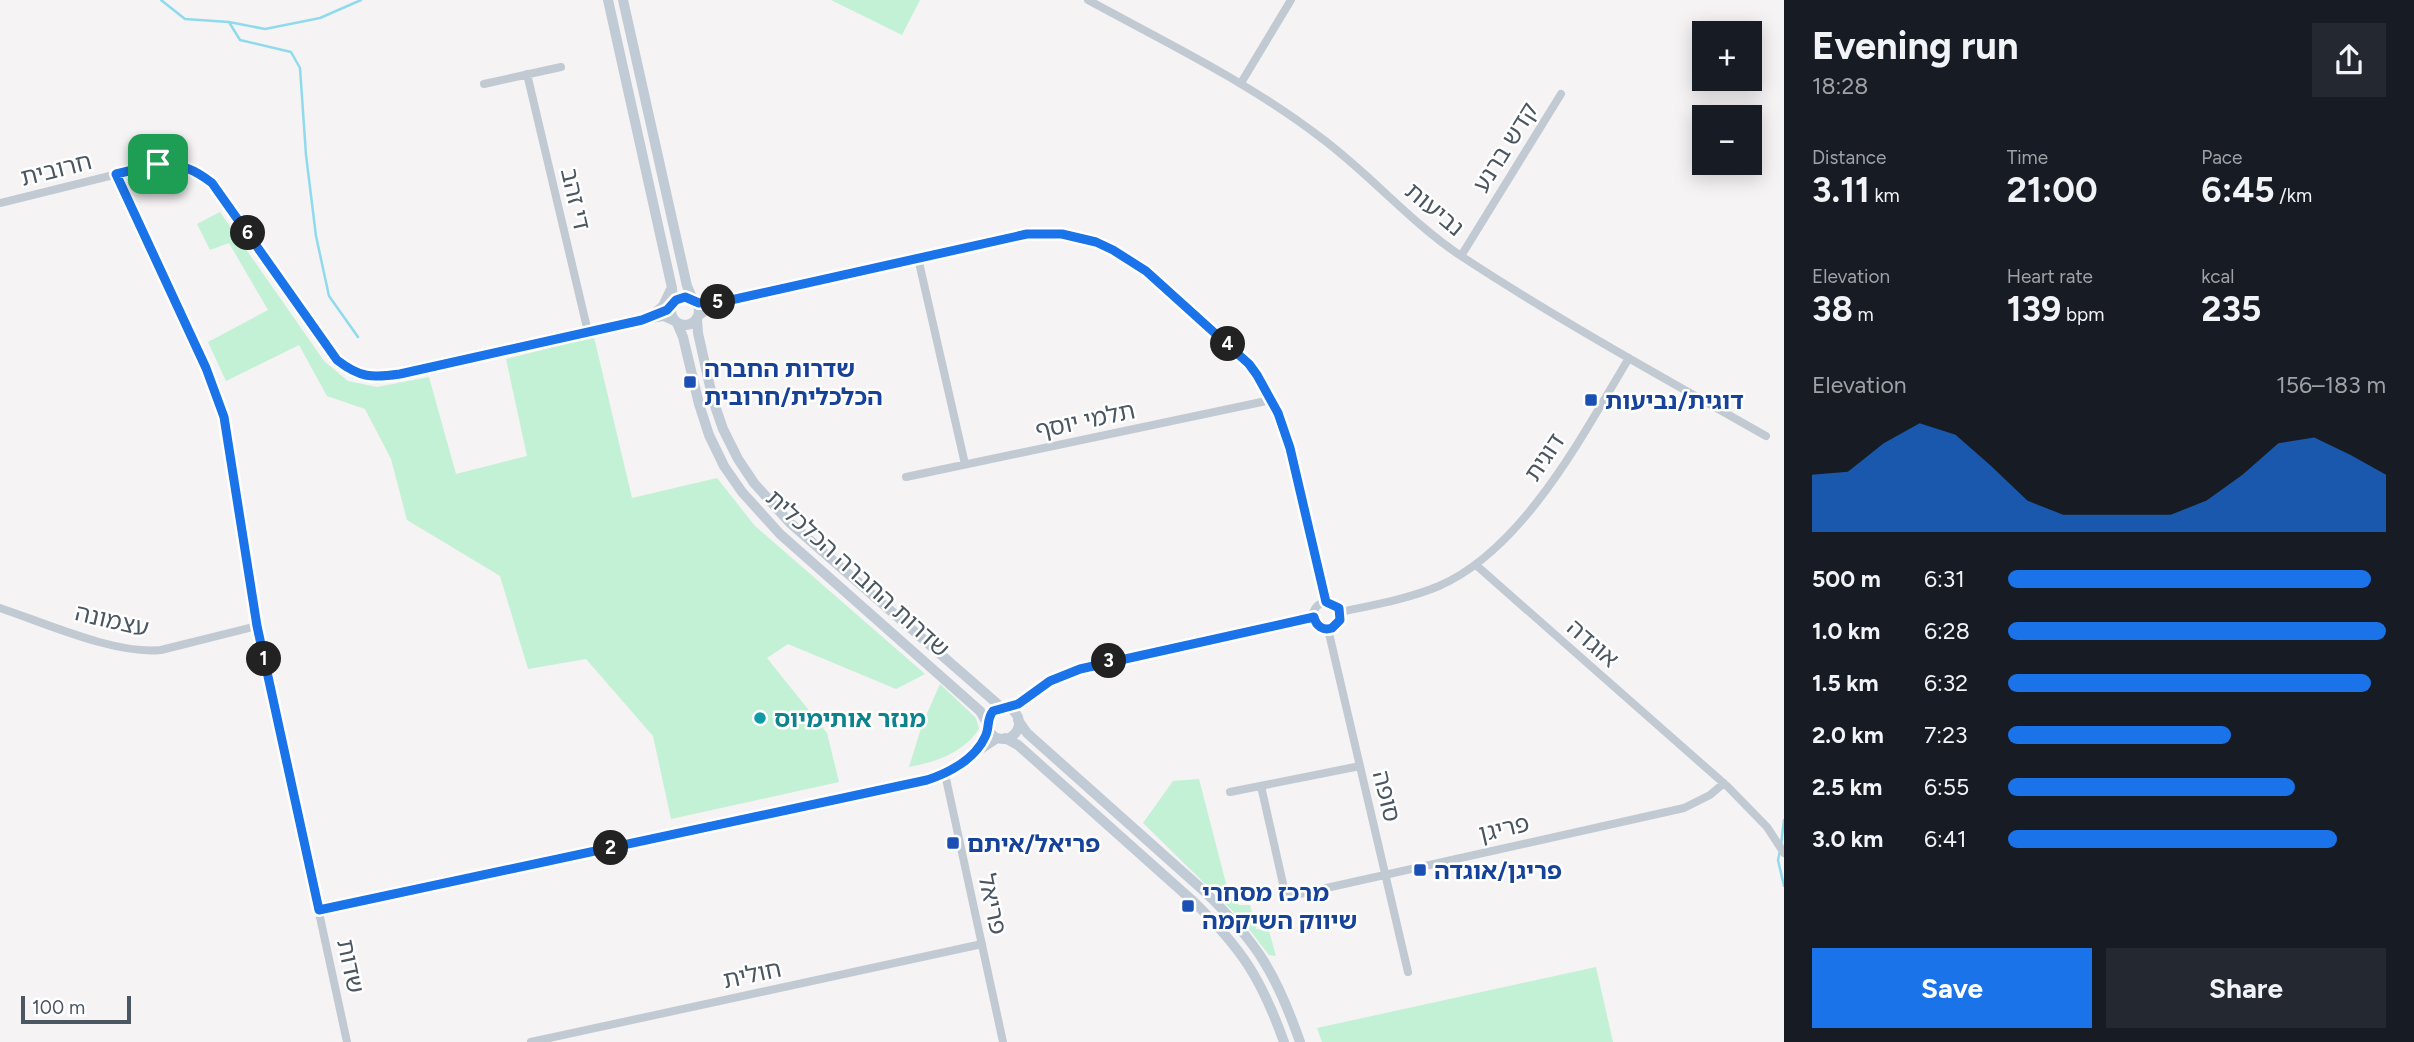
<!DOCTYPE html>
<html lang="en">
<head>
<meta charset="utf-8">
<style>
	:root { --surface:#171b24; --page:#242831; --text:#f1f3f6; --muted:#9ea1a6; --accent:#1a73e8 }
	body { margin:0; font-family:Figtree,"Noto Sans Hebrew",sans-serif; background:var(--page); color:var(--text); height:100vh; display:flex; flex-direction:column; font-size:26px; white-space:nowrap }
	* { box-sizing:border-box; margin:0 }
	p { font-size:23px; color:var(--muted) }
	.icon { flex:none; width:38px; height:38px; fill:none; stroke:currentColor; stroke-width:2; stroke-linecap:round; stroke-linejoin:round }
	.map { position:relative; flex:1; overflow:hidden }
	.sheet { display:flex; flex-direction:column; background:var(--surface); width:630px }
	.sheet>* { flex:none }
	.buttons { position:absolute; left:1692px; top:21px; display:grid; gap:14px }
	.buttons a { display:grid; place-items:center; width:70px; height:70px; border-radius:0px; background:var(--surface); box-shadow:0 4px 18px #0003; font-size:35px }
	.scale { position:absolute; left:21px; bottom:18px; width:110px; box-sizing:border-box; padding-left:7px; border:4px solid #4a5661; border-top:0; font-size:19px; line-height:24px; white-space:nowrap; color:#4a5661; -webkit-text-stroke:5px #fff; paint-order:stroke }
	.pin { position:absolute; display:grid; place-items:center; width:60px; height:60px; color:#fff; margin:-30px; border-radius:14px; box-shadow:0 4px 10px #0006 }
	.km { position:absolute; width:35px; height:35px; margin:-18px; border-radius:50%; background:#222; color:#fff; font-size:19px; line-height:35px; text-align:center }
	.round { display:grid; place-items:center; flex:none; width:74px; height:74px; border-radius:0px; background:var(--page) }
	.head { display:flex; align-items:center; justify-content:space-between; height:119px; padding:0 28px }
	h1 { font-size:38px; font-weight:700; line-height:52px }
	.stats { display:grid; grid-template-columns:repeat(3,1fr); gap:10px; height:119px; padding:7px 28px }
	.stats div { display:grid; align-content:center }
	.stats b { font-size:35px; font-weight:700 }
	.stats small { font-size:19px; font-weight:400 }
	.stats p { font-size:19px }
	.chart { height:196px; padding:14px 28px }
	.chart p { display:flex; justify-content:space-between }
	.chart svg { width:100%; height:126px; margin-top:7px; fill:var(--accent); opacity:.7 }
	.action { display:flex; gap:14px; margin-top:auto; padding:14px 28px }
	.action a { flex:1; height:80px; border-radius:0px; background:var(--accent); color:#fff; font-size:28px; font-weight:700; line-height:80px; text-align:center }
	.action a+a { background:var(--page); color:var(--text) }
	ul { padding:0 28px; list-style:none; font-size:23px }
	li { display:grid; grid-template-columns:112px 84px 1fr; align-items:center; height:52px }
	li i { height:18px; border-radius:9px; background:var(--accent) }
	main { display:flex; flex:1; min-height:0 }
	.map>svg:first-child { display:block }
	.green { fill:#c3f1d5 }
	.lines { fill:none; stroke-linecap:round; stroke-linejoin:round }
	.stream { stroke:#90daee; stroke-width:2.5 }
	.street { stroke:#c1cad2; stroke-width:8 }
	.secondary { stroke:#c1cbd6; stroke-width:10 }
	.route-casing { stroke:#fff; stroke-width:14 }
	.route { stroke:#1a73e8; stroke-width:9 }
	.transit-dot { fill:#1a4fb4; stroke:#fff; stroke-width:2.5 }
	.culture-dot { fill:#0f9aa8; stroke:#fff; stroke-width:2.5 }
	.labels { text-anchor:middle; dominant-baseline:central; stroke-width:5; stroke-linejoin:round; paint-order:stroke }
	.street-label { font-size:24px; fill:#4a5661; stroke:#fff }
	.transit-label { font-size:24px; font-weight:bold; fill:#164399; stroke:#fff; text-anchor:start }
	.culture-label { font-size:24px; font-weight:bold; fill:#0d838f; stroke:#fff; text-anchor:start }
</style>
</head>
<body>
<main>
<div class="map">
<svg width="1784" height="1042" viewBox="0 0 1784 1042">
	<rect width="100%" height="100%" fill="#f5f3f3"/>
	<!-- green -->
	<path class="green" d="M 831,0 L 920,0 L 902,35 Z
		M 220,212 L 324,361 L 348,381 L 377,387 L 429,377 L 456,474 L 527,456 L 506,359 L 594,337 L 632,498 L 717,478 L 755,526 L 925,674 L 896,689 L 788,644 L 767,658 L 827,733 L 839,782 L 671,819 L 653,736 L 586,659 L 528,669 L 500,576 L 407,520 L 391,459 L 365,409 L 327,396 L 299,345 L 226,381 L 208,342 L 268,310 L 229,243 L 210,250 L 197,224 Z
		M 940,684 L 976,718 L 979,729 C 963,753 936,762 909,767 L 922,725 Z
		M 1199,779 L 1229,895 L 1239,905 L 1250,905 L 1256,929 L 1269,931 L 1276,956 L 1269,955 L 1242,920 L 1143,823 L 1173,781 Z
		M 1596,967 L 1613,1042 L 1322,1042 L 1317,1028 Z"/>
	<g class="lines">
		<!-- stream -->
		<path class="stream" d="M 161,0 L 185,19 L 229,22 L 240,40 L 291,52 L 300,68 L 306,155 L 316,236 L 329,296 L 358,337
			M 229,22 L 265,29 L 320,18 L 361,0
			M 1781,845 L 1784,820
			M 1780,851 L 1778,860 L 1784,886"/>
		<!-- street -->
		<path class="street" d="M 1088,0 C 1167,43 1248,82 1320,137 C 1370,174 1410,222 1461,256 C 1560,321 1664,378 1766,436
			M 527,74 L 588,332
			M 1241,83 L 1291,0
			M 484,84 L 561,67
			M 116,174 L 206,368 L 224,417 L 257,626 L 347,1042
			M 0,203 L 158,164 C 187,164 204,174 222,195 L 337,360 C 360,378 372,378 400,374 L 642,320 L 664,317 L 675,322
			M 1461,256 L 1561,94
			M 918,258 L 965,464
			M 695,301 L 722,302 L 1027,234 L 1062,234 L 1096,242 L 1113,250 L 1146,271 L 1249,364 L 1278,413 L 1290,448 L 1326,602
			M 698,317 L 716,305
			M 906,477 L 1271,400
			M 1476,565 L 1728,787 L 1767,827 L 1784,853
			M1313 616a14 14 0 1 1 28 0a14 14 0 1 1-28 0Z
			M 0,608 C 45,623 116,655 161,650 L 257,626
			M 1341,612 C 1373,605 1408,599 1439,586 C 1524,549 1583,434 1629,358
			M 1328,629 L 1408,972
			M 1007,707 L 1018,704 L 1050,681 L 1080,669 L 1314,617
			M 978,747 L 984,739 L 988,728
			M 945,774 L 1003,1042
			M 1261,786 L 1286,897 L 1684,808 L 1710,795 L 1724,783
			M 1230,792 L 1360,766
			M 319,910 L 927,780 L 945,774 L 999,738
			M 531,1042 L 982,944"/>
		<!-- secondary -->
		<path class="secondary" d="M 608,0 L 672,288 L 673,304
			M 623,0 L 687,286 L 693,300
			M671 311a14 14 0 1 1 28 0a14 14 0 1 1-28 0Z
			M 650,317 L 663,306 L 670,291
			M 697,319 L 698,333 L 713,400 L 723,429 L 738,459 L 754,483 L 790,523 L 1001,707
			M 677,323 L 683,337 L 699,404 L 709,435 L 724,466 L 742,492 L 780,534 L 980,711 L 987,723
			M987 723a16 16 0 1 1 32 0a16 16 0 1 1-32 0Z
			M 1018,720 L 1027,733 L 1204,891 C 1257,942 1276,973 1300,1042
			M 1005,738 L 1018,745 L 1194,902 C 1242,949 1261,978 1284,1042"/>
	</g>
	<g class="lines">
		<!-- route casing -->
		<g class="route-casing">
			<path id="route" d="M 158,164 C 181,164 194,169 212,183 L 337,360 C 360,378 372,378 400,374 L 642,320 L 667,310 L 676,300 L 685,297 L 699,303 L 722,302 L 1027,234 L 1062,234 L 1096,242 L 1113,250 L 1146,271 L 1249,364 L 1257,375 L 1278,413 L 1290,448 L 1326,602 L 1339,608 L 1340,620 L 1332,628 C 1323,631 1316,626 1314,617 L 1080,669 L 1050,681 L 1018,704 L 993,711 C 986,720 990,728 985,737 C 975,759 949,773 927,780 L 319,910 L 257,626 L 224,417 L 206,368 L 116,174 Z"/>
		</g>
		<!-- route -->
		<use href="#route" class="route"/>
	</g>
	<!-- markers -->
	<g class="transit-dot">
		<rect x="683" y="375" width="14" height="14" rx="3.5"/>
		<rect x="1584" y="393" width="14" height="14" rx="3.5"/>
		<rect x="946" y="836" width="14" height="14" rx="3.5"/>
		<rect x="1413" y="863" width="14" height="14" rx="3.5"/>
		<rect x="1181" y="899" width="14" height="14" rx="3.5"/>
	</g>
	<circle class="culture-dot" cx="760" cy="718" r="7"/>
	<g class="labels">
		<!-- street labels -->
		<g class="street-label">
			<text transform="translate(1505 147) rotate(-58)">קדש ברנע</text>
			<text transform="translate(56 169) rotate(-14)">חרובית</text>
			<text transform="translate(576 199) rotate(77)">די זהב</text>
			<text transform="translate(1435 209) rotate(40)">נביעות</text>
			<text transform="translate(1085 420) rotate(-12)">תלמי יוסף</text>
			<text transform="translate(1544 457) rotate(-56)">דוגית</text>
			<text transform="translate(858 573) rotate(42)">שדרות החברה הכלכלית</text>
			<text transform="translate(112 620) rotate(13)">עצמונה</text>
			<text transform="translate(1593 643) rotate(41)">אוגדה</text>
			<text transform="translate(1387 796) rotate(76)">סופה</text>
			<text transform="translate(1504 828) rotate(-13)">פריגן</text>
			<text transform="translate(993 904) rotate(78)">פריאל</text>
			<text transform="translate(351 966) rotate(78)">שדות</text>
			<text transform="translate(752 974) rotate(-12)">חולית</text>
		</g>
		<!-- transit labels -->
		<g class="transit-label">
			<text x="704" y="368">שדרות החברה<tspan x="704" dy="28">הכלכלית/חרובית</tspan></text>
			<text x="1605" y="400">דוגית/נביעות</text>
			<text x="967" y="843">פריאל/איתם</text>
			<text x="1434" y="870">פריגן/אוגדה</text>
			<text x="1202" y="892">מרכז מסחרי<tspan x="1202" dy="28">שיווק השיקמה</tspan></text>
		</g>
		<!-- culture labels -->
		<g class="culture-label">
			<text x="774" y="718">מנזר אותימיוס</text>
		</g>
	</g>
</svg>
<div class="buttons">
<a>+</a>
<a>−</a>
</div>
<div class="scale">100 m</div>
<div class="pin" style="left:158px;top:164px;background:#1e9e55"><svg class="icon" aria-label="arrive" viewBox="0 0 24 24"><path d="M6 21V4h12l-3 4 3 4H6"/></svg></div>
<b class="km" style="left:264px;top:659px">1</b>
<b class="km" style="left:611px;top:848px">2</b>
<b class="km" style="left:1109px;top:661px">3</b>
<b class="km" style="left:1228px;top:344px">4</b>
<b class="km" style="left:718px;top:302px">5</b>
<b class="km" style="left:248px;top:233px">6</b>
</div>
<section class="sheet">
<div class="head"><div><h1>Evening run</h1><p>18:28</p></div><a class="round"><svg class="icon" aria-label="share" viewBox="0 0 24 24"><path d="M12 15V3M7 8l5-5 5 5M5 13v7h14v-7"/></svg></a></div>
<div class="stats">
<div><p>Distance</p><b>3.11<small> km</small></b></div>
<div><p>Time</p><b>21:00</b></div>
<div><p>Pace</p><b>6:45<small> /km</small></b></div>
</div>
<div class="stats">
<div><p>Elevation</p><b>38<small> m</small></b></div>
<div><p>Heart rate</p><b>139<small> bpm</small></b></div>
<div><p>kcal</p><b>235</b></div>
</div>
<div class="chart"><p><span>Elevation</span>156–183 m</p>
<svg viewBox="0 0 160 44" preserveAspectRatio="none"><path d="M0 44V24L10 23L20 13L30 6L40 10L50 21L60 33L70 38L80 38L90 38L100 38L110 33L120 24L130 13L140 11L150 17L160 24V44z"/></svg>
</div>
<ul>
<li><b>500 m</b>6:31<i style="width:96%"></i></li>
<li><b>1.0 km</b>6:28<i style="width:100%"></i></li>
<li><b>1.5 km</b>6:32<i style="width:96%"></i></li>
<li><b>2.0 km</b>7:23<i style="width:59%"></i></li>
<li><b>2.5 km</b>6:55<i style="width:76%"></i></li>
<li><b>3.0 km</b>6:41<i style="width:87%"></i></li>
</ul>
<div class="action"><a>Save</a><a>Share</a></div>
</section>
</main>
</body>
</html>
